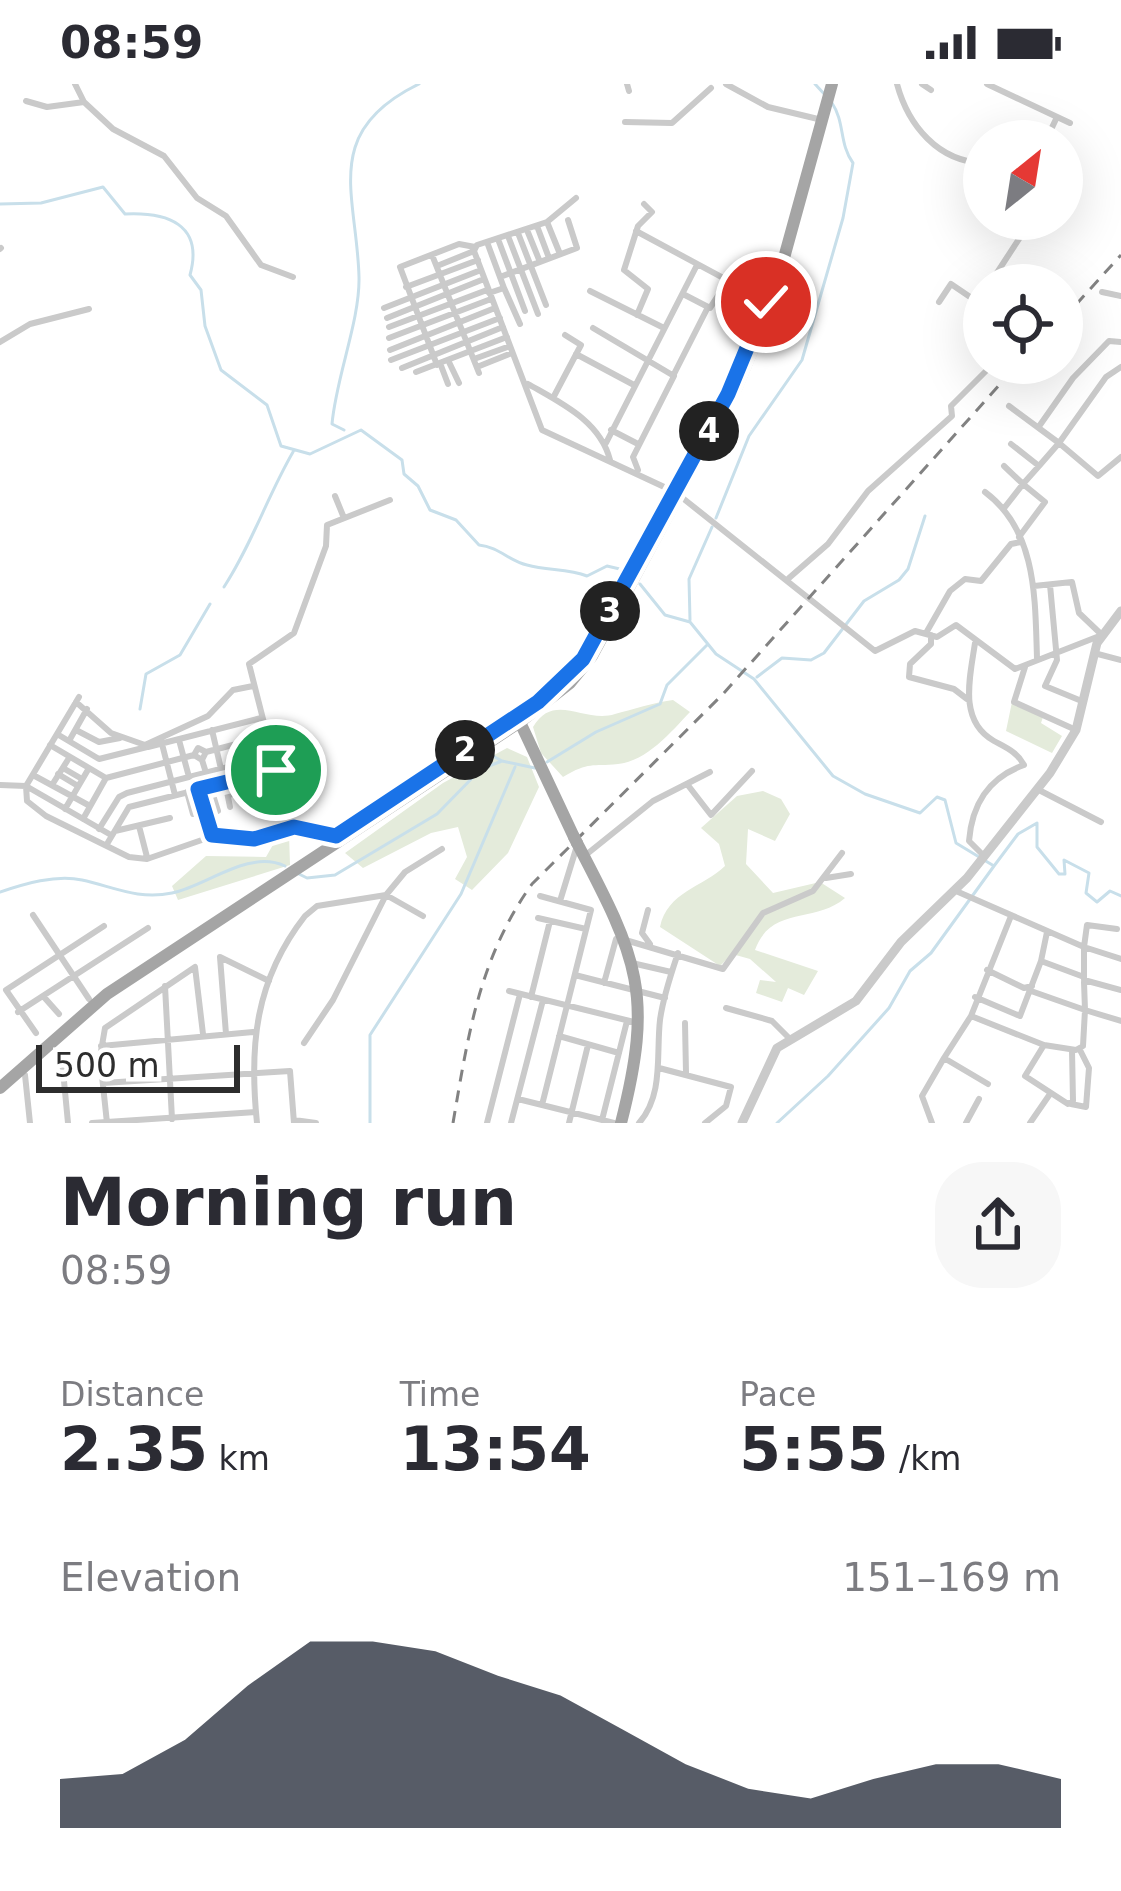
<!DOCTYPE html>
<html lang="en">
<head>
<meta charset="utf-8">
<style>
	:root { --surface:#fff; --page:#f7f7f7; --text:#2b2b33; --muted:#7c7c81; --accent:#111827 }
	body { margin:0; font-family:"DejaVu Sans",sans-serif; background:var(--page); color:var(--text); height:100vh; display:flex; flex-direction:column; font-size:45px; white-space:nowrap }
	* { box-sizing:border-box; margin:0 }
	p { font-size:39px; color:var(--muted) }
	.icon { flex:none; width:66px; height:66px; fill:none; stroke:currentColor; stroke-width:2; stroke-linecap:round; stroke-linejoin:round }
	.map { position:relative; height:1039px; overflow:hidden }
	.details { display:flex; flex-direction:column; background:var(--surface); flex:1 }
	.details>* { flex:none }
	.needle { width:78px; rotate:30deg }
	.tools { position:absolute; left:963px; top:36px; display:grid; gap:24px }
	.tools a { display:grid; place-items:center; width:120px; height:120px; border-radius:50%; background:var(--surface); box-shadow:0 12px 48px #0002; font-size:60px }
	.scale { position:absolute; left:36px; bottom:30px; width:204px; box-sizing:border-box; padding-left:12px; border:6px solid #2d2d2d; border-top:0; font-size:33px; line-height:42px; white-space:nowrap; color:#2d2d2d; -webkit-text-stroke:9px #fff; paint-order:stroke }
	.pin { position:absolute; display:grid; place-items:center; width:102px; height:102px; color:#fff; margin:-51px; border:6px solid #fff; border-radius:50%; box-shadow:0 3px 12px #0007 }
	.km { position:absolute; width:60px; height:60px; margin:-30px; border-radius:50%; background:#222; color:#fff; font-size:33px; line-height:60px; text-align:center }
	.round { display:grid; place-items:center; flex:none; width:126px; height:126px; border-radius:48px; background:var(--page) }
	.headline { display:flex; align-items:center; justify-content:space-between; height:204px; padding:0 60px }
	h1 { font-size:66px; font-weight:700; line-height:90px }
	.stats { display:grid; grid-template-columns:repeat(3,1fr); gap:18px; height:204px; padding:12px 60px }
	.stats div { display:grid; align-content:center }
	.stats b { font-size:60px; font-weight:700 }
	.stats small { font-size:33px; font-weight:400 }
	.stats p { font-size:33px }
	.chart { height:336px; padding:24px 60px }
	.chart p { display:flex; justify-content:space-between }
	.chart svg { width:100%; height:216px; margin-top:12px; fill:var(--accent); opacity:.7 }
	.status { display:flex; justify-content:space-between; align-items:center; height:84px; padding:0 60px; background:var(--surface); direction:ltr }
	.status svg { height:33px; fill:currentColor }
	.map>svg:first-child { display:block }
	.green { fill:#e4ebdb }
	.lines { fill:none; stroke-linecap:round; stroke-linejoin:round }
	.stream { stroke:#c8dfea; stroke-width:3 }
	.minor { stroke:#cacaca; stroke-width:6 }
	.tertiary { stroke:#cacaca; stroke-width:9 }
	.primary { stroke:#a5a5a5; stroke-width:12 }
	.rail { stroke:#828282; stroke-width:3; stroke-dasharray:12 9; stroke-linecap:butt }
	.primary-bridge { stroke:#a5a5a5; stroke-width:12 }
	.route-casing { stroke:#fff; stroke-width:24 }
	.route { stroke:#1a73e8; stroke-width:15 }
</style>
</head>
<body>
<div class="status"><b>08:59</b><svg viewBox="0 0 49 12"><path d="M0 12V9h3v3zM5 12V6h3v6zM10 12V3h3v9zM15 12V0h3v12zM26 1h20v11H26zM47 4h2v5h-2z"/></svg></div>
<div class="map">
<svg width="1121" height="1039" viewBox="0 0 1121 1039">
	<rect width="100%" height="100%" fill="#fff"/>
	<!-- green -->
	<path class="green" d="M 673,616 L 690,628 C 671,648 647,677 618,680 C 591,683 590,677 563,693 L 541,669 L 533,643 C 554,607 585,640 615,630 C 634,625 652,619 673,616 Z
		M 1012,618 L 1043,633 L 1041,639 L 1062,652 L 1052,669 L 1006,647 Z
		M 507,664 L 527,673 L 539,703 L 508,769 L 472,806 L 455,795 L 467,773 L 458,743 L 431,749 L 363,784 L 345,769 L 443,699 Z
		M 763,707 L 781,715 L 790,730 L 775,757 L 748,745 L 746,780 L 773,809 L 820,798 L 845,814 C 815,840 771,821 755,866 L 818,887 L 804,911 L 788,904 L 782,918 L 756,909 L 760,896 L 776,898 L 750,875 L 732,870 L 720,882 L 660,843 C 667,808 703,803 725,782 L 719,760 L 701,744 L 737,712 Z
		M 289,750 L 290,781 L 178,816 L 172,802 L 206,772 L 266,773 L 278,752 Z"/>
	<g class="lines">
		<!-- stream -->
		<path class="stream" d="M 815,0 L 826,12
			M 0,120 L 41,119 L 103,103 L 125,130 C 167,128 204,140 190,191 L 201,206 L 205,242 L 221,286 L 267,321 L 281,362 L 310,370 L 361,346 L 402,376 L 404,390 L 418,402 L 430,426 L 456,436 L 479,461 C 499,463 509,477 527,481 C 548,487 568,484 587,492 L 607,482 L 624,486
			M 344,346 L 332,340 C 336,293 360,237 359,193 C 357,111 320,48 419,0
			M 716,434 L 749,352 L 802,276 L 843,134 L 853,79 C 839,60 845,38 832,19
			M 640,500 L 665,531 L 690,538 L 716,570 L 754,595 L 833,692 L 865,710 L 920,729 L 937,713 L 945,716 L 956,759 L 994,782 L 1018,750 L 1037,739 L 1037,763 L 1059,790 L 1065,790 L 1064,776 L 1089,789 L 1086,809 L 1097,818 L 1110,807 L 1121,812
			M 224,503 C 252,460 267,413 293,368
			M 690,536 L 689,495 L 712,443
			M 757,593 L 782,574 L 811,576 L 824,569 L 864,517 L 899,496 L 908,485 L 925,432
			M 140,625 L 146,590 L 180,571 L 210,520
			M 484,667 L 502,677
			M 547,678 L 596,648 L 660,620 L 667,601 L 707,561
			M 297,789 L 307,794 L 335,791 L 437,730 L 481,685 L 502,677 L 535,684
			M 0,808 C 24,800 56,790 82,796 C 114,803 138,816 172,809 C 207,802 248,765 285,782
			M 370,1039 L 370,951 L 461,810 L 515,683
			M 777,1039 L 828,992 L 889,924 L 910,887 L 931,869 L 994,782"/>
		<!-- minor -->
		<path class="minor" d="M 75,0 L 84,18 L 113,45 L 164,72 L 197,114 L 226,132 L 261,181 L 293,193
			M 627,0 L 629,7
			M 726,0 L 768,23 L 818,35
			M 897,0 C 908,41 938,78 984,79
			M 922,0 L 931,6
			M 987,0 L 1070,39
			M 26,17 L 47,23 L 84,18
			M 625,38 L 672,39 L 711,4
			M 1047,54 L 1057,33
			M 1012,57 L 1019,41 L 1054,57
			M 576,114 L 547,138 L 477,161 L 474,167 L 542,346 L 675,408 L 875,567 L 915,547 L 937,553 L 956,541 L 1015,585 L 1102,551 L 1079,529 L 1072,498 L 1034,502
			M 547,138 L 560,170
			M 537,142 L 549,174
			M 527,146 L 540,178
			M 636,147 L 766,217
			M 518,149 L 546,221
			M 508,152 L 538,230
			M 498,155 L 525,227
			M 487,158 L 504,204 L 489,209
			M 0,165 L 1,164
			M 432,171 L 479,289
			M 437,182 L 474,167
			M 500,193 L 577,164 L 568,136
			M 989,201 L 1032,135
			M 406,203 L 478,176
			M 504,204 L 520,240
			M 590,207 L 662,243
			M 984,207 L 976,217 L 984,222
			M 1102,208 L 1121,212
			M 683,210 L 710,224 L 727,198
			M 939,218 L 951,200 L 976,217
			M 384,224 L 481,186
			M 637,231 L 648,205 L 624,186 L 638,142 L 652,128 L 644,120
			M 387,234 L 484,195
			M 389,243 L 487,206
			M 593,244 L 674,292 L 633,373 L 638,386
			M 389,254 L 491,215
			M 0,258 L 30,240 L 89,225
			M 390,266 L 495,224
			M 576,270 L 634,301
			M 474,275 L 510,262
			M 391,276 L 500,234
			M 448,276 L 459,299
			M 440,279 L 448,300
			M 437,281 L 400,183 L 459,160 L 475,163
			M 477,283 L 512,269
			M 1121,283 L 1106,293 L 1059,359 L 1098,392 L 1121,373
			M 402,284 L 503,243
			M 416,288 L 507,253
			M 674,290 L 708,223
			M 528,300 C 561,319 600,337 610,376
			M 553,314 L 581,261 L 565,251
			M 1009,322 L 1059,359 L 1039,382 L 1011,360
			M 1040,341 L 1073,294 L 1109,257 L 1121,258
			M 611,346 L 638,360
			M 606,359 L 697,181
			M 1004,382 L 1023,400 L 1039,382
			M 985,408 C 1037,447 1035,514 1037,574
			M 335,412 L 344,434
			M 1005,423 L 1023,400 L 1045,418 L 1019,453
			M 789,494 L 828,460 L 868,407 L 952,332 L 951,322 L 994,279
			M 1050,501 L 1057,576 L 1045,602 L 1084,618
			M 926,549 L 950,507 L 965,495 L 981,497 L 1011,460 L 1021,458
			M 931,551 L 931,560 L 910,580 L 909,593 L 954,605 L 967,615
			M 975,559 C 970,593 958,637 994,657 C 1007,664 1017,668 1024,681 C 988,694 972,720 969,757 L 984,772
			M 1094,569 L 1121,576
			M 1025,583 L 1014,618 L 1076,646
			M 79,613 L 26,702 L 27,717 L 46,732 L 129,773 L 147,775 L 222,749 L 255,755 L 294,743 L 336,752
			M 76,618 L 111,649 L 145,661 L 208,632 L 233,606 L 253,602
			M 76,646 L 99,658 L 120,654
			M 212,646 L 221,685
			M 57,650 L 99,675 L 147,663
			M 179,656 L 189,693
			M 69,657 L 87,625
			M 162,660 L 175,711
			M 50,661 L 106,694 L 194,671
			M 148,663 L 261,634
			M 206,668 L 202,676 L 194,671 L 198,664 L 206,668 L 282,648
			M 202,676 L 218,727
			M 63,684 L 82,695
			M 58,690 L 78,702
			M 33,691 L 90,722
			M 225,698 L 230,723
			M 687,700 L 711,731 L 752,687
			M 0,701 L 26,702 L 111,751
			M 52,701 L 69,674
			M 198,705 L 212,751
			M 1037,705 L 1101,738
			M 187,708 L 193,730
			M 228,711 L 259,704 L 253,676
			M 65,725 L 89,684
			M 83,735 L 106,694
			M 139,742 L 147,773
			M 99,745 L 119,713 L 127,709 L 290,667
			M 115,747 L 170,734
			M 107,760 L 129,723 L 276,686 L 249,580 L 294,549 L 326,462 L 327,441 L 390,416
			M 587,770 L 653,717 L 710,688
			M 826,794 L 851,790
			M 956,807 L 1084,863 L 1084,896 L 1121,906
			M 540,812 L 591,826 L 542,1021
			M 560,817 L 576,765
			M 648,826 L 642,849 L 650,860
			M 33,831 L 89,915
			M 538,834 L 586,845
			M 1117,845 L 1087,841 L 1084,863 L 1121,875
			M 1047,848 L 1041,877 L 1084,893
			M 622,855 L 723,885 L 763,829 L 813,807 L 842,769
			M 632,879 L 671,888
			M 987,886 L 1024,904 L 1032,902
			M 575,891 L 665,914
			M 604,899 L 616,855
			M 165,902 L 172,1035
			M 509,907 L 638,939
			M 1031,907 L 1085,926 L 1084,898
			M 43,912 L 59,930
			M 531,913 L 550,837
			M 975,913 L 1020,932 L 1041,877
			M 726,924 L 772,937 L 789,954
			M 18,928 L 148,844
			M 971,932 L 1044,961 L 1076,966 L 1083,962 L 1085,926 L 1121,937
			M 685,939 L 686,989
			M 36,949 L 6,906 L 104,842
			M 226,950 L 220,873 L 269,897
			M 559,952 L 619,969
			M 304,959 L 333,916 L 386,811 L 405,788 L 442,765
			M 1044,961 L 1025,992 L 1068,1020 L 1073,1017 L 1072,966
			M 101,962 L 253,948
			M 659,984 L 731,1003 L 726,1022 L 705,1039
			M 25,991 L 30,1039
			M 103,999 L 290,987 L 294,1039
			M 988,1000 L 944,974 L 971,932 L 1011,832
			M 518,1015 L 614,1039
			M 1071,1020 L 1086,1023 L 1089,984 L 1080,966
			M 294,1036 L 316,1039
			M 602,1036 L 627,937
			M 68,1039 L 62,976 L 100,973
			M 92,1039 L 256,1028
			M 107,1039 L 100,973 L 105,944 L 195,883 L 203,950
			M 257,1039 C 249,962 255,896 305,832 L 317,822 L 386,811 L 423,832
			M 487,1039 L 520,910
			M 511,1039 L 543,916
			M 569,1039 L 588,961
			M 639,1039 C 664,1011 656,970 660,936 C 663,913 671,890 678,869
			M 932,1039 L 922,1012 L 944,974
			M 966,1039 L 979,1015
			M 1030,1039 L 1050,1010"/>
		<!-- tertiary -->
		<path class="tertiary" d="M 742,1039 L 777,964 L 856,917 L 901,858 L 967,794 L 1050,689 L 1076,646 L 1097,559 L 1121,527"/>
		<!-- primary -->
		<path class="primary" d="M 518,634 L 574,753
			M 577,759 C 638,875 654,910 621,1039
			M 0,1004 L 107,910 L 520,638 L 570,599 L 592,572 L 736,305 L 771,221 L 832,0"/>
		<!-- rail -->
		<path class="rail" d="M 1062,236 L 1121,171
			M 453,1039 C 468,952 479,874 532,800 L 723,610 L 1019,279"/>
		<!-- primary-bridge -->
		<path class="primary-bridge" d="M 574,753 L 577,759"/>
	</g>
	<g class="lines">
		<!-- route casing -->
		<g class="route-casing">
			<path id="route" d="M 276,686 L 198,705 L 212,751 L 254,755 L 294,743 L 336,752 L 538,618 L 583,575 L 728,310 L 766,218"/>
		</g>
		<!-- route -->
		<use href="#route" class="route"/>
	</g>
</svg>
<div class="tools">
<a><svg class="needle" viewBox="-14 -14 28 28"><path d="M0-13l5 13h-10z" fill="#e53935"/><path d="M0 13l5-13h-10z" fill="#7c7c81"/></svg></a>
<a><svg class="icon" aria-label="locate" viewBox="0 0 24 24"><circle cx="12" cy="12" r="6"/><path d="M12 2v4M12 18v4M2 12h4M18 12h4"/></svg></a>
</div>
<div class="scale">500 m</div>
<div class="pin" style="left:276px;top:686px;background:#1e9e55"><svg class="icon" aria-label="arrive" viewBox="0 0 24 24"><path d="M6 21V4h12l-3 4 3 4H6"/></svg></div>
<div class="pin" style="left:766px;top:218px;background:#d93025"><svg class="icon" aria-label="check" viewBox="0 0 24 24"><path d="M5 12l5 5 9-10"/></svg></div>
<b class="km" style="left:465px;top:666px">2</b>
<b class="km" style="left:610px;top:527px">3</b>
<b class="km" style="left:709px;top:347px">4</b>
</div>
<section class="details">
<div class="headline"><div><h1>Morning run</h1><p>08:59</p></div><a class="round"><svg class="icon" aria-label="share" viewBox="0 0 24 24"><path d="M12 15V3M7 8l5-5 5 5M5 13v7h14v-7"/></svg></a></div>
<div class="stats">
<div><p>Distance</p><b>2.35<small> km</small></b></div>
<div><p>Time</p><b>13:54</b></div>
<div><p>Pace</p><b>5:55<small> /km</small></b></div>
</div>
<div class="chart"><p><span>Elevation</span>151–169 m</p>
<svg viewBox="0 0 160 44" preserveAspectRatio="none"><path d="M0 44V34L10 33L20 26L30 15L40 6L50 6L60 8L70 13L80 17L90 24L100 31L110 36L120 38L130 34L140 31L150 31L160 34V44z"/></svg>
</div>
</section>
</body>
</html>
